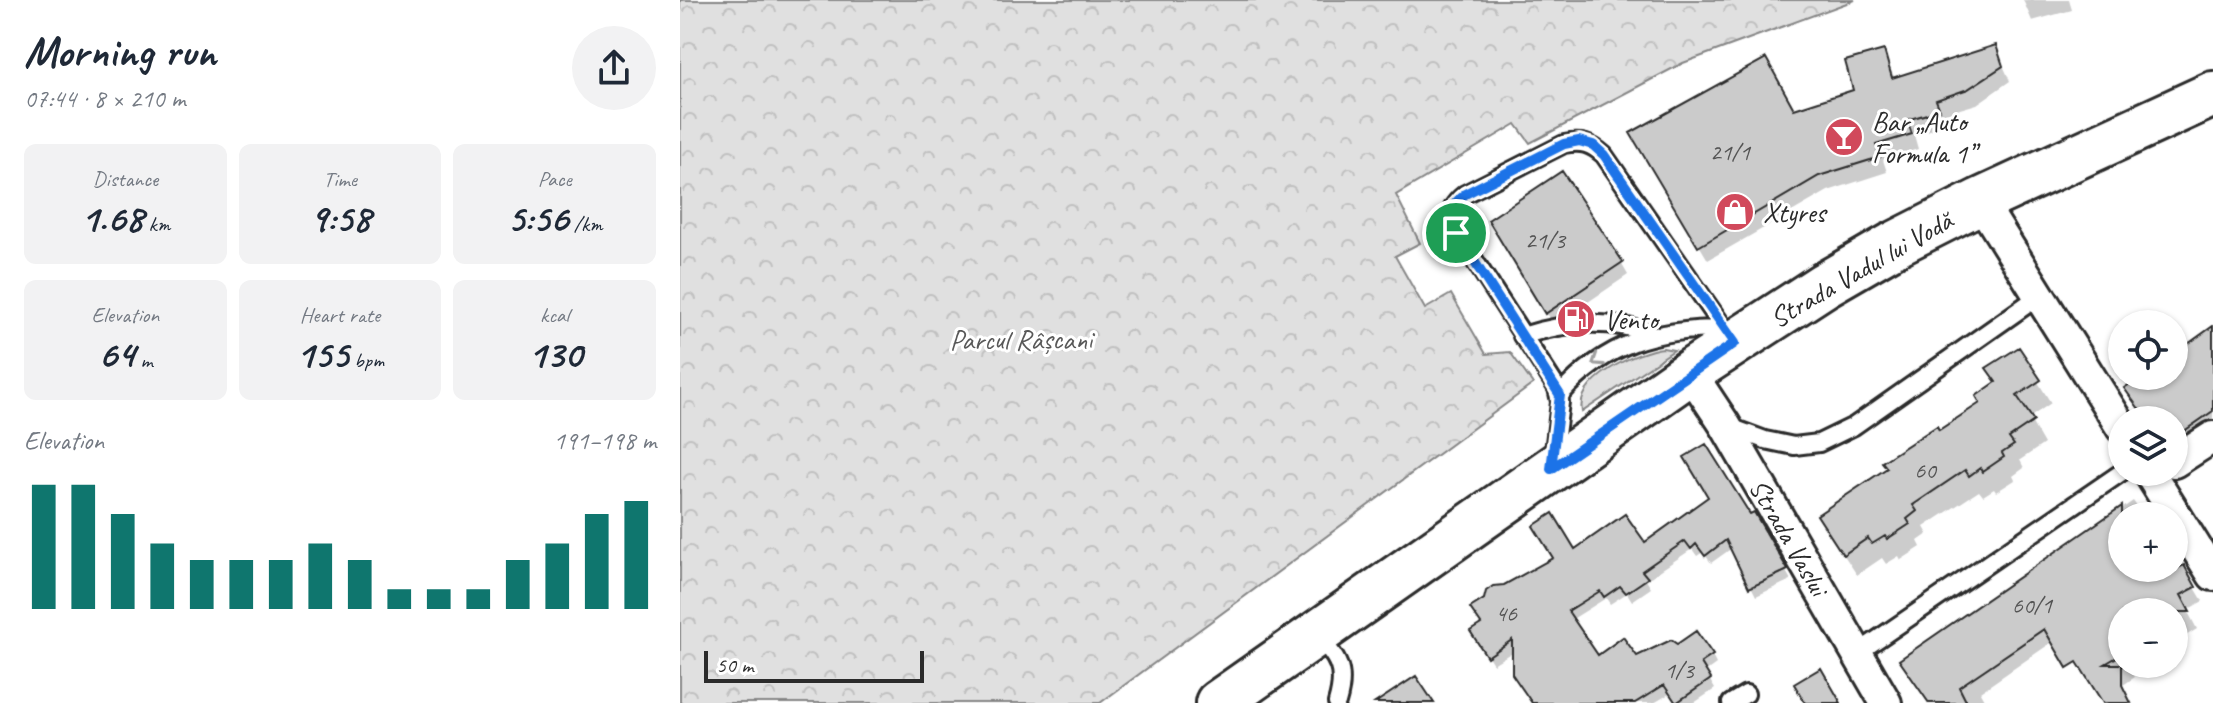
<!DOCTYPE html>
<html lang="en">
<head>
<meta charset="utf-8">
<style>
	:root { --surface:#fff; --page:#f2f2f3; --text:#1f2937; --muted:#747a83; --accent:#0f766e }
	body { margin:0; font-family:Caveat,sans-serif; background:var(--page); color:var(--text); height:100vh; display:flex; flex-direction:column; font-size:30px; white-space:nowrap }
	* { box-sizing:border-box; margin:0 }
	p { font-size:26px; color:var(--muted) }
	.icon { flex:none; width:44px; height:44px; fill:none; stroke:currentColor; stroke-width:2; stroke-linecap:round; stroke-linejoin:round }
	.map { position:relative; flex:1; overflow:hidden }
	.side { display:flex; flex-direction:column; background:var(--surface); width:680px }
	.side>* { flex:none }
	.fabs { position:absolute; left:1428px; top:310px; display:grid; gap:16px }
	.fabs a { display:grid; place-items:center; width:80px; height:80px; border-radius:50%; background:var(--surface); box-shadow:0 2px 6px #0004; font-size:40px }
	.scale { position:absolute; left:24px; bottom:20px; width:220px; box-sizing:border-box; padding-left:8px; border:4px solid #2b2b2b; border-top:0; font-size:22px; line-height:28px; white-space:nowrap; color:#2b2b2b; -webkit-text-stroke:6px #fff; paint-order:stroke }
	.pin { position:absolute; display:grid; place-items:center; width:68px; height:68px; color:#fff; margin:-34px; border:4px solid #fff; border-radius:50%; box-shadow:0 2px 8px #0007 }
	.round { display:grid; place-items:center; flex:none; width:84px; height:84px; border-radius:42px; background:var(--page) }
	.summary { display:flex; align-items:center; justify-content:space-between; height:136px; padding:0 24px }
	h1 { font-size:44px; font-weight:600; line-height:60px }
	.stats { display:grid; grid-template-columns:repeat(3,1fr); gap:12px; height:136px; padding:8px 24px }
	.stats div { display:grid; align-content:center; border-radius:12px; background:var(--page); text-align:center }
	.stats b { font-size:40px; font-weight:600 }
	.stats small { font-size:22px; font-weight:400 }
	.stats p { font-size:22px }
	.chart { height:224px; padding:16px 24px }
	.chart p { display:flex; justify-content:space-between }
	.chart svg { width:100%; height:144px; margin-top:8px; stroke:var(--accent); stroke-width:6 }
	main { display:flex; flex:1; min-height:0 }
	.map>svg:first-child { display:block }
	.green { fill:#e0e0e0; stroke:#868686; stroke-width:2 }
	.forest { fill:url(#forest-crowns); stroke:#868686; stroke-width:2 }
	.shadow { fill:#0003 }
	.building { fill:#cbcbcb; stroke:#2b2b2b; stroke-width:2 }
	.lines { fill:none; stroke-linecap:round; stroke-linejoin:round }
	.lane-casing { stroke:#2b2b2b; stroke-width:22 }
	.street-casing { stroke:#2b2b2b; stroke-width:36 }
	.primary-casing { stroke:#2b2b2b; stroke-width:50 }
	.lane { stroke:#fff; stroke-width:16 }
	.street { stroke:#fff; stroke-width:30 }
	.primary { stroke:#fff; stroke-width:44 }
	.oneway { stroke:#a0a0a0 }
	.route-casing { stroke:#fff; stroke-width:16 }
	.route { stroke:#1a73e8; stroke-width:10 }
	.labels { text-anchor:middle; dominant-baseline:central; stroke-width:6; stroke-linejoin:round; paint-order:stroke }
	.number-label { font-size:24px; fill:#535353 }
	.poi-label { font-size:28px; fill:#2b2b2b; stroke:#fff; text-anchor:start }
	.street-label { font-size:28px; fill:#2b2b2b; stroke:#fff }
	.park-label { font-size:28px; fill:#585858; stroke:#fff }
</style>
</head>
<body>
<main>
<section class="side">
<div class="summary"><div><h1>Morning run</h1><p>07:44 · 8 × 210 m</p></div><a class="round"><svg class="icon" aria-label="share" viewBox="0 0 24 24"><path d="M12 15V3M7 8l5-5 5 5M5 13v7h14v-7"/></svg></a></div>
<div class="stats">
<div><p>Distance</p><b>1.68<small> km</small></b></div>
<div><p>Time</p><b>9:58</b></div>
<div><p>Pace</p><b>5:56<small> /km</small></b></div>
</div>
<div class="stats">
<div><p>Elevation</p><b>64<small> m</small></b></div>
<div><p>Heart rate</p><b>155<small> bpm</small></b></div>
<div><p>kcal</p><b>130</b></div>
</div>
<div class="chart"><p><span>Elevation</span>191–198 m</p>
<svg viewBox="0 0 160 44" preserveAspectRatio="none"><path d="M5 44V6M15 44V6M25 44V15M35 44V24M45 44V29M55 44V29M65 44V29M75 44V24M85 44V29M95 44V38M105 44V38M115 44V38M125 44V29M135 44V24M145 44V15M155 44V11"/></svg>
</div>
</section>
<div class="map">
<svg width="1533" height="703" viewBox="0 0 1533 703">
	<defs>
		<pattern id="forest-crowns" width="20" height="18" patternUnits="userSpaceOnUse" patternTransform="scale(2)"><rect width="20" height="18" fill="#e0e0e0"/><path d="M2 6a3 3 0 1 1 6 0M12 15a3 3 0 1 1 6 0" fill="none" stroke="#c0c0c0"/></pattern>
	</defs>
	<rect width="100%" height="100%" fill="#fff"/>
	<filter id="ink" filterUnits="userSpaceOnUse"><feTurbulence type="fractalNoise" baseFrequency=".0125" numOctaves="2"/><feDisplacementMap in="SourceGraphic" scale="16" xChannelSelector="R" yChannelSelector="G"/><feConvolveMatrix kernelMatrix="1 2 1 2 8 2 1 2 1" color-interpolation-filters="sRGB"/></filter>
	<g filter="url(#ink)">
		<!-- green -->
		<path class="green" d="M 983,348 L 994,350 L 902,412 C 895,379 957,351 983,348 Z"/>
		<!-- forest -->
		<path class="forest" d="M 0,0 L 1175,0 L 1003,63 L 850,143 L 836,124 L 716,195 L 740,243 L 715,256 L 745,309 L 771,294 L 806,354 L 830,352 L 853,384 L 420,703 L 0,703 Z"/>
		<!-- shadow -->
		<path class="shadow" d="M 1343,0 L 1389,0 L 1392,10 L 1352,21 Z
			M 1315,47 L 1330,81 L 1297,104 L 1263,114 L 1266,125 L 1234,135 L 1238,149 L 1203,160 L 1207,172 L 1148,191 L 1028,260 L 953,134 L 1114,111 L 1176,91 L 1203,52 L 1215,79 Z
			M 811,221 L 941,263 L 948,275 L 874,325 Z
			M 1533,329 L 1533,437 L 1494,460 L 1494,420 L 1466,420 L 1447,389 L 1465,376 L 1494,376 L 1494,356 Z
			M 1338,350 L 1371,403 L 1349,418 L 1364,444 L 1340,460 L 1344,468 L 1333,476 L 1335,480 L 1316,492 L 1314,489 L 1303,496 L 1299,491 L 1244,527 L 1248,534 L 1238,541 L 1241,547 L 1221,560 L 1219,556 L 1206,564 L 1202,558 L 1177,575 L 1152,537 L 1302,404 Z
			M 1453,501 L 1464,516 L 1442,516 L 1442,568 L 1494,568 L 1494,560 L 1500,569 L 1503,567 L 1523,601 L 1507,610 L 1517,629 L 1494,643 L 1494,612 L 1442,612 L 1442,626 L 1429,603 L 1300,692 L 1306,703 L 1249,703 L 1222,661 Z
			M 1073,515 L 1111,580 L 1076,596 L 1052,548 L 1031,563 L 1023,552 L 1017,556 L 1012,549 L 966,580 L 971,588 L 952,601 L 947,593 L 930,604 L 926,598 L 891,620 L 918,658 L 1032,656 L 1036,664 L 1025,672 L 1035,689 L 1014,703 L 998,703 L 991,693 L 974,703 L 853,703 L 834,651 L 813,664 L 798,640 L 824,587 L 895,552 L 964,545 Z
			M 1431,641 L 1442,656 L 1442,664 L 1448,664 L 1455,677 L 1440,687 L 1448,703 L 1424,703 L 1406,674 Z"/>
		<!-- building -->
		<path class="building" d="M 1316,45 L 1323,66 L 1288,89 L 1256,100 L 1260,110 L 1227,120 L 1232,134 L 1196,145 L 1200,157 L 1139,176 L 1018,247 L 950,133 L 1086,58 L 1114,109 L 1173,90 L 1165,61 L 1204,50 L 1212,78 Z
			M 882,171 L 943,262 L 865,314 L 808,220 Z
			M 1533,326 L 1533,411 L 1494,438 L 1494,420 L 1467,420 L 1444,388 L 1462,376 L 1494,376 L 1494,354 Z
			M 1339,347 L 1361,380 L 1337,396 L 1354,421 L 1329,438 L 1334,445 L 1322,453 L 1324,457 L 1302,472 L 1300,468 L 1289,476 L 1285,470 L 1233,505 L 1237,511 L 1227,519 L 1230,524 L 1207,539 L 1205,536 L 1192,544 L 1188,538 L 1163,555 L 1137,515 L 1207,468 L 1202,462 L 1257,426 L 1259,430 L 1300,403 L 1296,396 L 1316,382 L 1306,368 Z
			M 1026,444 L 1070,514 L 1074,512 L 1108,570 L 1069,588 L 1046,540 L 1025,556 L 1016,544 L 1011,549 L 1005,541 L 962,571 L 968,578 L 946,593 L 940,586 L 924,597 L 920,591 L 888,611 L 918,655 L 943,637 L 957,656 L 991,640 L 997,644 L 1016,631 L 1033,655 L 1021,663 L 1031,679 L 996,703 L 984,685 L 955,703 L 852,703 L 832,674 L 832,640 L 807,657 L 790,631 L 801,624 L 790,608 L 804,599 L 806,591 L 813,586 L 824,585 L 873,558 L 853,526 L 873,513 L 895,549 L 945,514 L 965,542 L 1028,497 L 1004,457 Z
			M 1442,506 L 1442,568 L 1498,568 L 1504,565 L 1516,587 L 1501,595 L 1510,612 L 1442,612 L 1442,654 L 1425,664 L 1442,664 L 1442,685 L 1451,703 L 1423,703 L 1397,662 L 1387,668 L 1364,629 L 1279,687 L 1287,703 L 1249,703 L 1219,660 Z
			M 1141,668 L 1161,703 L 1125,703 L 1114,684 Z
			M 736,676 L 754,703 L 695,703 Z"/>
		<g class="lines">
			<!-- lane casing -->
			<g class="lane-casing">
				<path id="lane" d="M 842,336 C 886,322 928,318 972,334
					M 880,395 C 927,342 975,329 1044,329
					M 1050,427 L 1085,440 L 1114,446 L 1139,443 L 1174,426 L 1359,296
					M 873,459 L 880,402 L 877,388 L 771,224 C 770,209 774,203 785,194 L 884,144 C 902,141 910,143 924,155 L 1053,341
					M 636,634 C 658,659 667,669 657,703
					M 1176,654 L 1442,472
					M 1051,703 L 1066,694"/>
			</g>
			<!-- street casing -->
			<g class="street-casing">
				<path id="street" d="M 1300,201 L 1442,428
					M 1010,372 L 1045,425 L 1206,703
					M 1494,462 L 1533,437
					M 1469,472 L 1533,575"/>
			</g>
			<!-- primary casing -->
			<g class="primary-casing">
				<path id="primary" d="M 538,703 L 1010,372 L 1144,285 L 1213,245 L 1300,201 L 1533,94"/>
			</g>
			<!-- lane -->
			<use href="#lane" class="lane"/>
			<!-- street -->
			<use href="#street" class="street"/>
			<!-- primary -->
			<use href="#primary" class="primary"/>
		</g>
		<!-- one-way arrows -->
		<defs><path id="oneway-chevron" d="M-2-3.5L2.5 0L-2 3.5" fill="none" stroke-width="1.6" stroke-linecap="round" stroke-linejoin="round" transform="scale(2)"/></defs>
		<use class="oneway" href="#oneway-chevron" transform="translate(917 361) rotate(147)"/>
	</g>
	<g class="lines" filter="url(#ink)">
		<!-- route casing -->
		<g class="route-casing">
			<path id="route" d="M 899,141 L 913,145 L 924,155 L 1055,343 L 871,469 L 880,395 L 776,233 C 767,216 771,205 785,194 L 884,144 Z"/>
		</g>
		<!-- route -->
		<use href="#route" class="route"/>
	</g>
	<!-- icons -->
	<defs>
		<g id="bar-disc" transform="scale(2)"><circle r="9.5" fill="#d1495b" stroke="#fff"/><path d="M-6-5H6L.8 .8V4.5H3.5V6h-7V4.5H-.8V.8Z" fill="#fff"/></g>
		<g id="shop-disc" transform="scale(2)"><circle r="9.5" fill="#d1495b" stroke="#fff"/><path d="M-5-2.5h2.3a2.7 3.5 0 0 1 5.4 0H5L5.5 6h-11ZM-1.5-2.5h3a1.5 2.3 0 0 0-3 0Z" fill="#fff"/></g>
		<g id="fuel-disc" transform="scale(2)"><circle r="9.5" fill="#d1495b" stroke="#fff"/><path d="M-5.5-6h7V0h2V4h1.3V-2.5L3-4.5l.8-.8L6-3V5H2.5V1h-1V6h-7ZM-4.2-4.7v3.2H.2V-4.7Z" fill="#fff"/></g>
	</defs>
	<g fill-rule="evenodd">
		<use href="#bar-disc" x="1164" y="137"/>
		<use href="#shop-disc" x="1055" y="212"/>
		<use href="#fuel-disc" x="896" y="319"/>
	</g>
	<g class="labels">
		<!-- number labels -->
		<g class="number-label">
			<text x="1050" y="152">21/1</text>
			<text x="865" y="240">21/3</text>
			<text x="1245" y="470">60</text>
			<text x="1352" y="605">60/1</text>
			<text x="826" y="613">46</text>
			<text x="999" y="670">1/3</text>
		</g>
		<!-- poi labels -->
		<g class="poi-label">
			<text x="1192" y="121">Bar „Auto<tspan x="1192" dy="32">Formula 1”</tspan></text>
			<text x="1083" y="212">Xtyres</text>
			<text x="924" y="319">Vento</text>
		</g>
		<!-- street labels -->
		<g class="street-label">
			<text transform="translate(1181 269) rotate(-30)">Strada Vadul lui Vodă</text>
			<text transform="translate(1109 537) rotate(60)">Strada Vaslui</text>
		</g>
		<!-- park labels -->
		<g class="park-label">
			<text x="341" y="339">Parcul Râșcani</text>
		</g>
	</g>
</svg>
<div class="fabs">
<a><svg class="icon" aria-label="locate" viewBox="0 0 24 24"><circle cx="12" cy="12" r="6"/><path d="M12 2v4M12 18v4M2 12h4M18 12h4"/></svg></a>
<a><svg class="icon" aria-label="layers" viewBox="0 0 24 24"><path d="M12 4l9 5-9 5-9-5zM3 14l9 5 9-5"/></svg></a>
<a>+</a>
<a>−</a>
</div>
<div class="scale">50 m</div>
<div class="pin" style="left:776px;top:233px;background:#1e9e55"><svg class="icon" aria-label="arrive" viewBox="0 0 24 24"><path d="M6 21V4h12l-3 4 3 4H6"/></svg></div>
</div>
</main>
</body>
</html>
